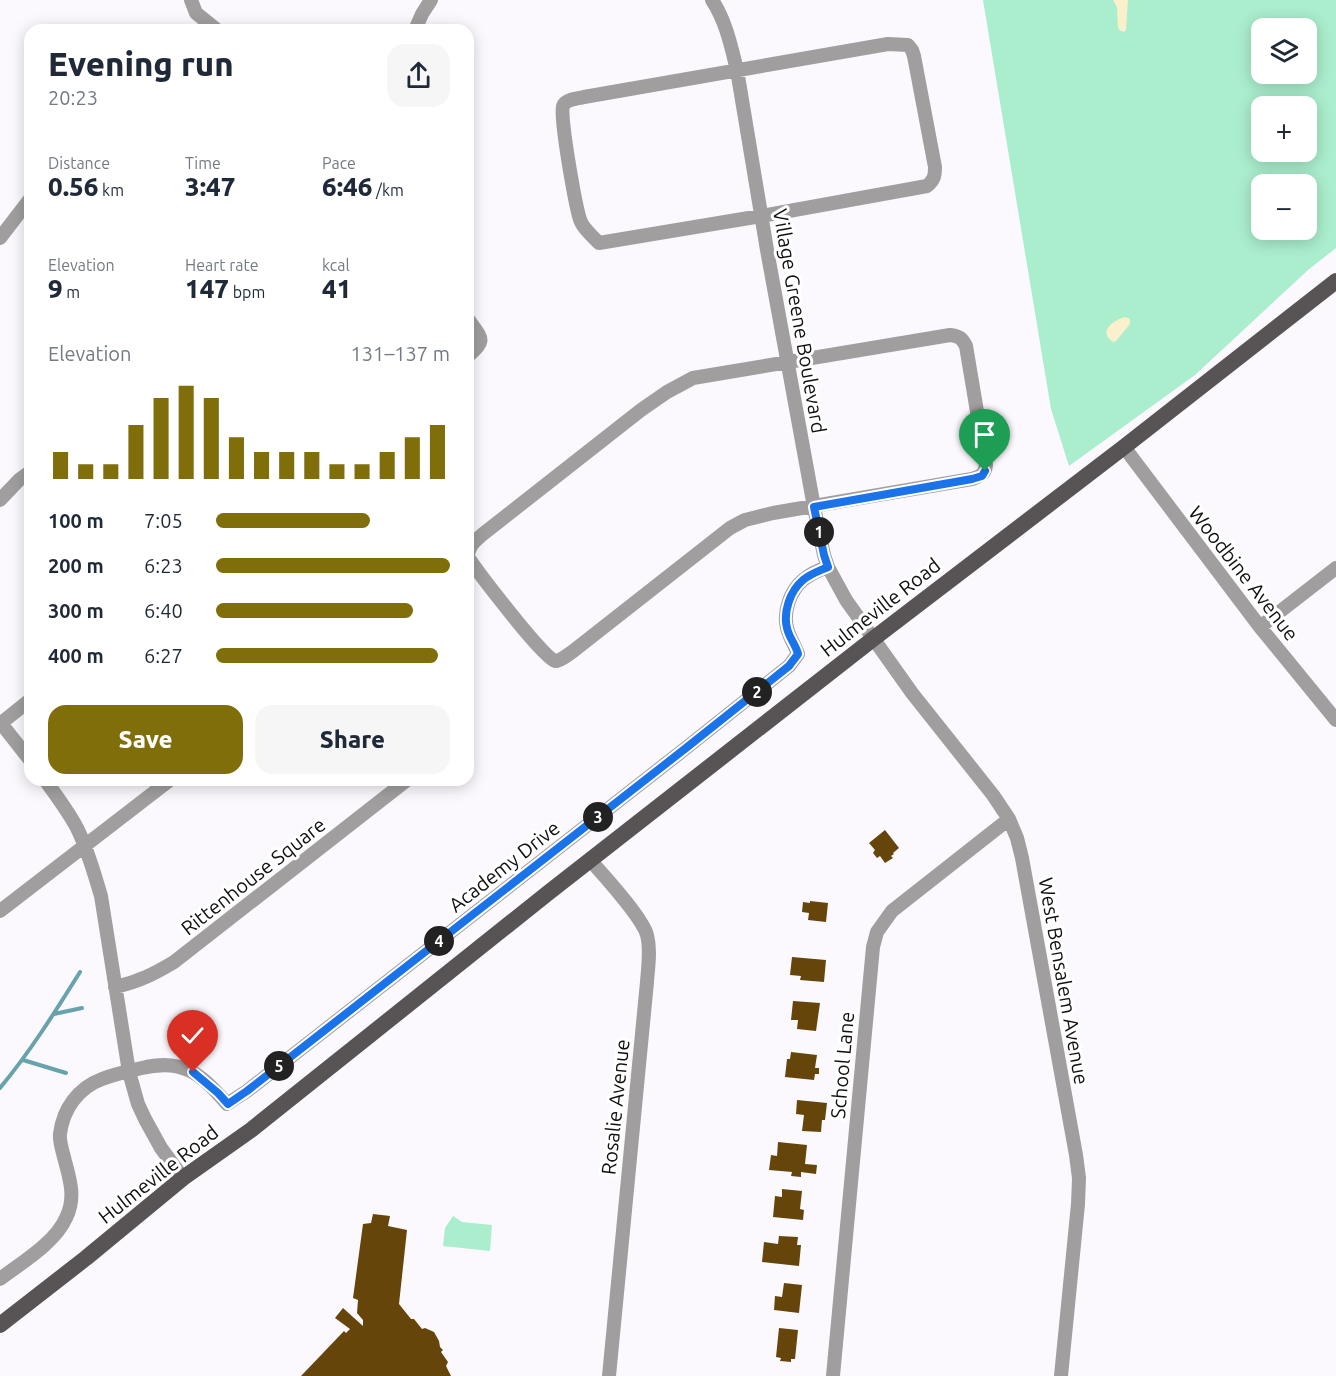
<!DOCTYPE html>
<html lang="en">
<head>
<meta charset="utf-8">
<style>
	:root { --surface:#fff; --page:#f6f6f7; --text:#1f2937; --muted:#747a83; --accent:#806e0b }
	body { margin:0; font-family:Ubuntu,sans-serif; background:var(--page); color:var(--text); height:100vh; display:flex; flex-direction:column; font-size:22px; white-space:nowrap }
	* { box-sizing:border-box; margin:0 }
	p { font-size:20px; color:var(--muted) }
	.icon { flex:none; width:33px; height:33px; fill:none; stroke:currentColor; stroke-width:2; stroke-linecap:round; stroke-linejoin:round }
	.map { position:relative; flex:1; overflow:hidden }
	.drawer { position:absolute; left:24px; top:24px; width:450px; height:762px; display:flex; flex-direction:column; background:var(--surface); border-radius:18px; box-shadow:0 3px 15px #0003 }
	.drawer>* { flex:none }
	.buttons { position:absolute; left:1251px; top:18px; display:grid; gap:12px }
	.buttons a { display:grid; place-items:center; width:66px; height:66px; border-radius:12px; background:var(--surface); box-shadow:0 3px 15px #0003; font-size:30px }
	.pin { position:absolute; display:grid; place-items:center; width:51px; height:51px; color:#fff; margin:-62px -26px; border-radius:50% 50% 50% 0; rotate:-45deg; box-shadow:0 0 6px #0007 }
	.pin .icon { rotate:45deg }
	.km { position:absolute; width:30px; height:30px; margin:-15px; border-radius:50%; background:#222; color:#fff; font-size:16px; line-height:30px; text-align:center }
	.round { display:grid; place-items:center; flex:none; width:63px; height:63px; border-radius:18px; background:var(--page) }
	.overview { display:flex; align-items:center; justify-content:space-between; height:102px; padding:0 24px }
	h1 { font-size:33px; font-weight:800; line-height:45px }
	.figures { display:grid; grid-template-columns:repeat(3,1fr); gap:9px; height:102px; padding:6px 24px }
	.figures div { display:grid; align-content:center }
	.figures b { font-size:26px; font-weight:800 }
	.figures small { font-size:16px; font-weight:400 }
	.figures p { font-size:16px }
	.chart { height:168px; padding:12px 24px }
	.chart p { display:flex; justify-content:space-between }
	.chart svg { width:100%; height:108px; margin-top:6px; stroke:var(--accent); stroke-width:6 }
	.action { display:flex; gap:12px; margin-top:auto; padding:12px 24px }
	.action a { flex:1; height:69px; border-radius:18px; background:var(--accent); color:#fff; font-size:24px; font-weight:800; line-height:69px; text-align:center }
	.action a+a { background:var(--page); color:var(--text) }
	ul { padding:0 24px; list-style:none; font-size:20px }
	li { display:grid; grid-template-columns:96px 72px 1fr; align-items:center; height:45px }
	li i { height:15px; border-radius:8px; background:var(--accent) }
	.map>svg:first-child { display:block }
	.green { fill:#aaeecd; fill-rule:evenodd }
	.sand { fill:#faf0cb }
	.lines { fill:none; stroke-linecap:round; stroke-linejoin:round }
	.stream { stroke:#68a2ac; stroke-width:4 }
	.building { fill:#65450a }
	.minor { stroke:#a09e9f; stroke-width:14 }
	.major { stroke:#585455; stroke-width:16 }
	.route-casing { stroke:#fff; stroke-width:12 }
	.route { stroke:#1a73e8; stroke-width:8 }
	.labels { text-anchor:middle; dominant-baseline:central; stroke-width:6; stroke-linejoin:round; paint-order:stroke }
	.street-label { font-size:20px; fill:#111011; stroke:#fff }
</style>
</head>
<body>
<div class="map">
<svg width="1336" height="1376" viewBox="0 0 1336 1376">
	<rect width="100%" height="100%" fill="#fbf9fd"/>
	<!-- green -->
	<path class="green" d="M 983,0 L 1336,0 L 1336,248 L 1308,270 L 1195,375 L 1069,466 L 1051,409 ZM 1262,28 L 1306,28 L 1306,74 L 1262,74 ZM 1262,106 L 1306,106 L 1306,152 L 1262,152 ZM 1262,184 L 1306,184 L 1306,230 L 1262,230 Z
		M 453,1216 L 462,1222 L 492,1225 L 490,1251 L 443,1246 L 445,1228 Z"/>
	<!-- sand -->
	<path class="sand" d="M 1113,0 L 1128,0 L 1126,30 L 1124,32 L 1119,30 L 1118,27 L 1117,7 Z
		M 1125,317 L 1130,319 L 1130,324 L 1116,341 L 1113,342 C 1097,331 1114,320 1125,317 Z"/>
	<g class="lines">
		<!-- stream -->
		<path class="stream" d="M 54,1014 L 82,1008
			M 23,1060 L 66,1073
			M 0,1088 C 30,1052 55,1012 80,972"/>
	</g>
	<!-- building -->
	<path class="building" d="M 885,830 L 899,848 L 893,853 L 894,854 L 891,856 L 893,858 L 885,863 L 880,856 L 877,858 L 873,853 L 875,850 L 869,843 Z
		M 810,901 L 828,903 L 826,922 L 808,920 L 809,913 L 802,912 L 803,902 L 810,903 Z
		M 792,957 L 826,960 L 824,982 L 800,980 L 801,976 L 790,975 Z
		M 793,1001 L 820,1003 L 816,1031 L 797,1029 L 798,1020 L 791,1020 Z
		M 791,1052 L 817,1055 L 815,1068 L 819,1068 L 819,1074 L 815,1074 L 814,1080 L 785,1077 L 787,1059 L 790,1059 Z
		M 797,1100 L 827,1103 L 825,1120 L 822,1120 L 821,1132 L 802,1131 L 804,1115 L 796,1114 Z
		M 778,1142 L 807,1145 L 805,1164 L 817,1165 L 816,1174 L 801,1172 L 801,1177 L 791,1176 L 792,1172 L 769,1170 L 771,1155 L 777,1156 Z
		M 782,1189 L 802,1191 L 800,1209 L 804,1210 L 803,1220 L 773,1217 L 775,1196 L 782,1197 Z
		M 373,1214 L 390,1216 L 388,1226 L 407,1230 L 399,1304 L 411,1319 L 414,1319 L 422,1329 L 425,1328 L 434,1332 L 439,1341 L 440,1347 L 443,1350 L 441,1352 L 448,1362 L 446,1366 L 451,1376 L 301,1376 L 344,1331 L 346,1333 L 350,1329 L 335,1318 L 343,1308 L 363,1326 L 363,1320 L 357,1313 L 358,1300 L 353,1298 L 363,1224 L 371,1223 Z
		M 779,1236 L 798,1237 L 797,1245 L 801,1245 L 799,1266 L 762,1262 L 764,1242 L 778,1244 Z
		M 784,1283 L 802,1285 L 799,1313 L 774,1310 L 775,1296 L 782,1297 Z
		M 779,1328 L 798,1330 L 795,1359 L 791,1359 L 791,1362 L 780,1361 L 781,1358 L 776,1357 Z"/>
	<g class="lines">
		<!-- minor -->
		<path class="minor" d="M 191,0 L 196,13 L 217,30
			M 712,0 C 726,21 731,46 737,70 L 767,250 L 814,507 L 824,555 L 828,567 L 846,600 L 912,693 L 993,795 L 1009,819 L 1017,838 L 1022,858 L 1076,1155 L 1079,1178 L 1078,1204 L 1061,1376
			M 415,30 L 422,14 L 431,0
			M 888,44 L 908,45 L 912,50 L 914,56 L 935,167 C 935,176 934,180 927,186 L 761,216 L 599,243 C 593,237 584,229 581,222 C 576,211 559,113 563,106 C 566,99 577,99 584,97 Z
			M 0,238 L 30,199
			M 468,319 C 481,338 488,340 468,356
			M 950,335 C 959,336 962,338 966,346 L 986,465 C 985,475 980,476 972,479 L 773,513 L 745,520 L 730,528 L 572,652 C 567,655 561,661 555,661 C 545,660 477,571 468,557 C 468,546 475,541 483,534 L 641,410 L 667,392 L 693,378 Z
			M 1124,447 L 1260,627 L 1336,720
			M 0,500 L 19,480 L 30,472
			M 1260,627 L 1336,568
			M 0,722 L 30,760
			M 0,724 L 30,700
			M 45,780 C 56,795 68,811 77,828 C 88,850 94,873 101,896 L 129,1072 L 138,1104 L 145,1119 L 161,1148 L 183,1178
			M 591,861 C 605,877 642,917 647,935 C 651,950 648,967 647,982 L 609,1376
			M 0,911 L 170,780
			M 115,987 C 138,982 154,974 174,962 L 407,780
			M 0,1279 C 21,1263 55,1243 66,1218 C 76,1198 70,1180 65,1161 C 63,1152 59,1142 60,1134 C 63,1109 78,1088 102,1079 C 114,1074 129,1071 142,1068 C 183,1058 202,1074 227,1104 L 247,1091 L 686,748 L 789,666 L 798,654 C 795,645 789,637 787,628 C 783,612 790,591 803,580 C 810,574 819,570 828,567
			M 833,1376 L 873,947 L 877,932 L 892,911 L 1009,819"/>
		<!-- major -->
		<path class="major" d="M 0,1325 L 86,1258 L 183,1178 L 251,1130 L 548,893 L 873,639 L 1124,447 L 1336,281"/>
	</g>
	<g class="lines">
		<!-- route casing -->
		<g class="route-casing">
			<path id="route" d="M 193,1072 L 218,1093 L 228,1104 L 247,1091 L 686,748 L 789,666 L 798,654 C 796,645 789,638 787,628 C 783,612 790,591 803,580 C 810,574 819,571 828,567 L 824,555 L 814,507 L 972,479 L 982,476 L 985,471"/>
		</g>
		<!-- route -->
		<use href="#route" class="route"/>
	</g>
	<g class="labels">
		<!-- street labels -->
		<g class="street-label">
			<text transform="translate(800 321) rotate(80)">Village Greene Boulevard</text>
			<text transform="translate(1244 573) rotate(52)">Woodbine Avenue</text>
			<text transform="translate(880 607) rotate(-38)">Hulmeville Road</text>
			<text transform="translate(504 866) rotate(-38)">Academy Drive</text>
			<text transform="translate(253 876) rotate(-38)">Rittenhouse Square</text>
			<text transform="translate(1064 981) rotate(80)">West Bensalem Avenue</text>
			<text transform="translate(842 1065) rotate(-85)">School Lane</text>
			<text transform="translate(615 1107) rotate(-84)">Rosalie Avenue</text>
			<text transform="translate(158 1174) rotate(-38)">Hulmeville Road</text>
		</g>
	</g>
</svg>
<div class="buttons">
<a><svg class="icon" aria-label="layers" viewBox="0 0 24 24"><path d="M12 4l9 5-9 5-9-5zM3 14l9 5 9-5"/></svg></a>
<a>+</a>
<a>−</a>
</div>
<div class="pin" style="left:985px;top:471px;background:#1e9e55"><svg class="icon" aria-label="arrive" viewBox="0 0 24 24"><path d="M6 21V4h12l-3 4 3 4H6"/></svg></div>
<div class="pin" style="left:193px;top:1072px;background:#d93025"><svg class="icon" aria-label="check" viewBox="0 0 24 24"><path d="M5 12l5 5 9-10"/></svg></div>
<b class="km" style="left:819px;top:532px">1</b>
<b class="km" style="left:757px;top:692px">2</b>
<b class="km" style="left:598px;top:817px">3</b>
<b class="km" style="left:439px;top:941px">4</b>
<b class="km" style="left:279px;top:1066px">5</b>
<section class="drawer">
<div class="overview"><div><h1>Evening run</h1><p>20:23</p></div><a class="round"><svg class="icon" aria-label="share" viewBox="0 0 24 24"><path d="M12 15V3M7 8l5-5 5 5M5 13v7h14v-7"/></svg></a></div>
<div class="figures">
<div><p>Distance</p><b>0.56<small> km</small></b></div>
<div><p>Time</p><b>3:47</b></div>
<div><p>Pace</p><b>6:46<small> /km</small></b></div>
</div>
<div class="figures">
<div><p>Elevation</p><b>9<small> m</small></b></div>
<div><p>Heart rate</p><b>147<small> bpm</small></b></div>
<div><p>kcal</p><b>41</b></div>
</div>
<div class="chart"><p><span>Elevation</span>131–137 m</p>
<svg viewBox="0 0 160 44" preserveAspectRatio="none"><path d="M5 44V33M15 44V38M25 44V38M35 44V22M45 44V11M55 44V6M65 44V11M75 44V27M85 44V33M95 44V33M105 44V33M115 44V38M125 44V38M135 44V33M145 44V27M155 44V22"/></svg>
</div>
<ul>
<li><b>100 m</b>7:05<i style="width:66%"></i></li>
<li><b>200 m</b>6:23<i style="width:100%"></i></li>
<li><b>300 m</b>6:40<i style="width:84%"></i></li>
<li><b>400 m</b>6:27<i style="width:95%"></i></li>
</ul>
<div class="action"><a>Save</a><a>Share</a></div>
</section>
</div>
</body>
</html>
